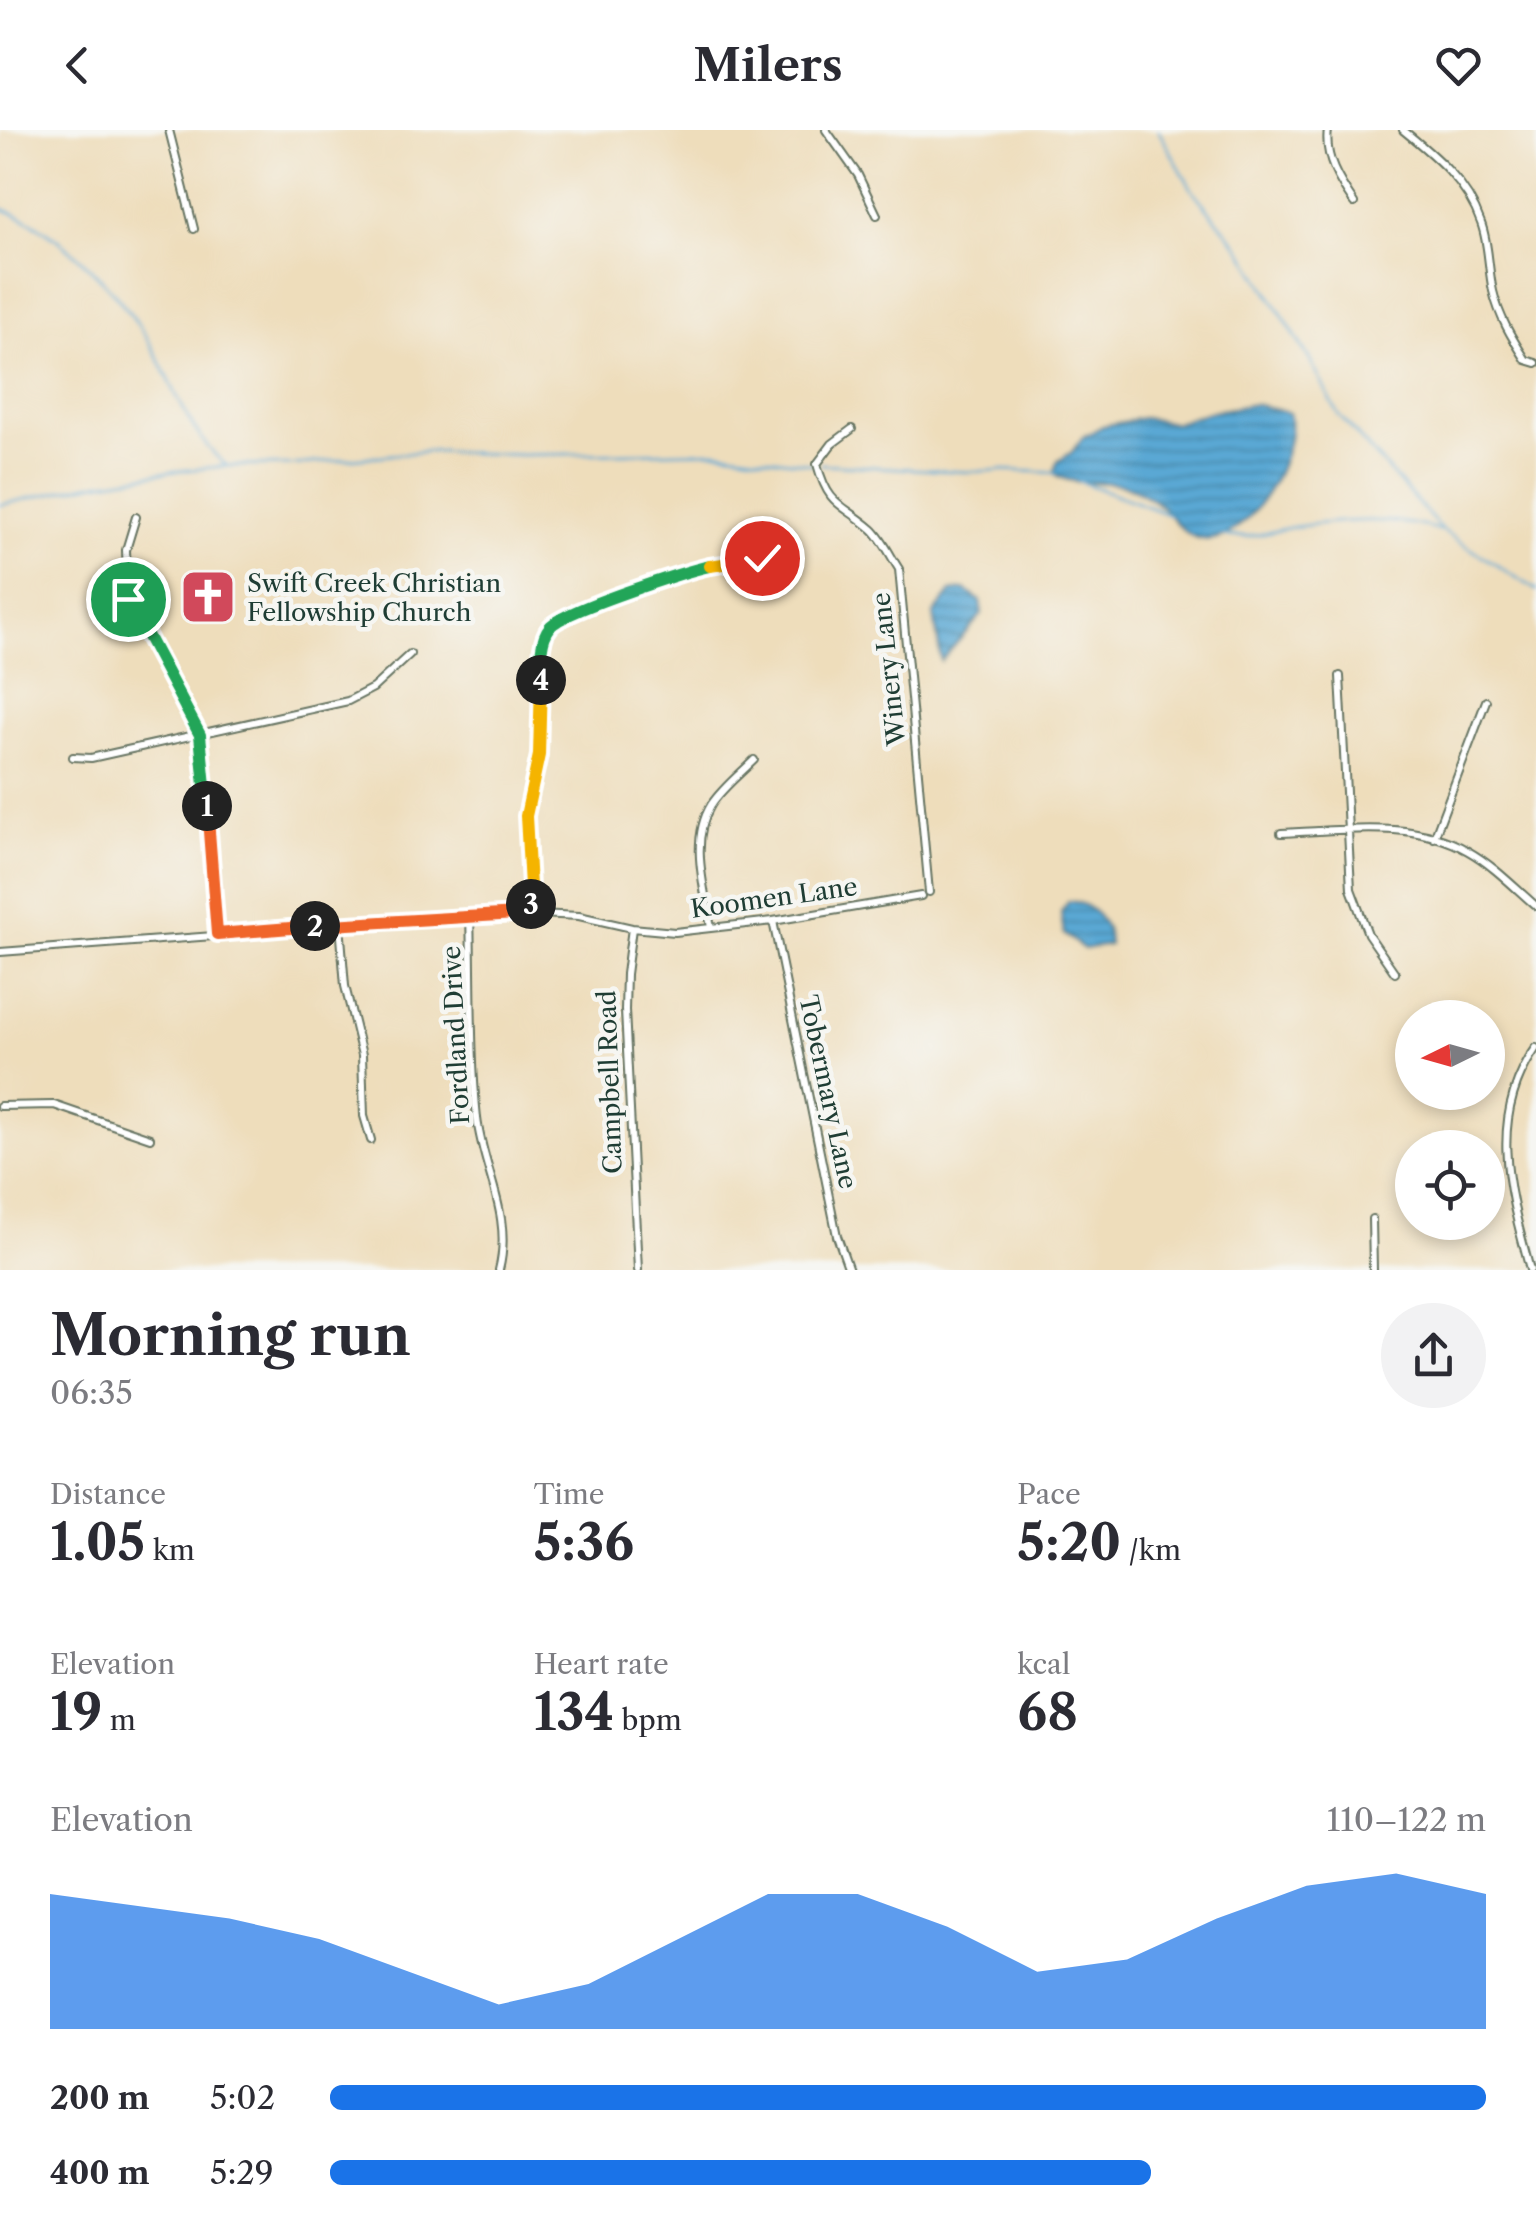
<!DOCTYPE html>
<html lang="en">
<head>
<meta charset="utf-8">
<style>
	:root { --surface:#fff; --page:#f2f2f3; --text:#2b2b33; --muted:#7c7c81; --accent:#1a73e8 }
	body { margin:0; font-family:"Libre Caslon Text",serif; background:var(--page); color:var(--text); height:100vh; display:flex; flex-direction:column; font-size:38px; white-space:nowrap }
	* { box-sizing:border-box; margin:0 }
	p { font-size:32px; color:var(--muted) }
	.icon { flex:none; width:55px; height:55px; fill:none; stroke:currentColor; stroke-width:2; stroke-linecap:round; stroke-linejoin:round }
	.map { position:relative; height:1140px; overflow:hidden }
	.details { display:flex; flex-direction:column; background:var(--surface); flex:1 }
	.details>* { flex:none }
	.needle { width:65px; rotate:265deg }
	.tools { position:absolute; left:1395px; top:870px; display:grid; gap:20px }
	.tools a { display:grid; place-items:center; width:110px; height:110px; border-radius:50%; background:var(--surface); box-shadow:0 5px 15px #0003; font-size:50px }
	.pin { position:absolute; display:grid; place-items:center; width:85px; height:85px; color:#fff; margin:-42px; border:5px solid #fff; border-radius:50%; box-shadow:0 2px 10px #0007 }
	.km { position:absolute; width:50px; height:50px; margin:-25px; border-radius:50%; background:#222; color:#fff; font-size:28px; line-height:50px; text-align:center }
	.round { display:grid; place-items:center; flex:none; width:105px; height:105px; border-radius:52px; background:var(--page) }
	.headline { display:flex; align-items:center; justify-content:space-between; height:170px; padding:0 50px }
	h1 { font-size:55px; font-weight:700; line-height:75px }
	.figures { display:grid; grid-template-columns:repeat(3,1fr); gap:15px; height:170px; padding:10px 50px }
	.figures div { display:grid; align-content:center }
	.figures b { font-size:50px; font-weight:700 }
	.figures small { font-size:28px; font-weight:400 }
	.figures p { font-size:28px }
	.chart { height:280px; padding:20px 50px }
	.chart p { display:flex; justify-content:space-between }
	.chart svg { width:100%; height:180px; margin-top:10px; fill:var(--accent); opacity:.7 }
	ul { padding:0 50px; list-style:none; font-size:32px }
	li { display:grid; grid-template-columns:160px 120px 1fr; align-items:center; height:75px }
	li i { height:25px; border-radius:12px; background:var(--accent) }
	header { display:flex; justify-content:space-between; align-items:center; height:130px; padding:0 50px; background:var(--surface); font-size:45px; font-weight:700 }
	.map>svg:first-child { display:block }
	.water { fill:url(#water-rules); stroke:#3c7284; stroke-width:2.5 }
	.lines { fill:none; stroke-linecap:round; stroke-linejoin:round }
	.stream { stroke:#5aa8d4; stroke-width:2.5 }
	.street-casing { stroke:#677563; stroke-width:10 }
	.street { stroke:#fff; stroke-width:6 }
	.split-1-casing { stroke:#fff; stroke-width:20 }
	.split-2-casing { stroke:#fff; stroke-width:20 }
	.split-3-casing { stroke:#fff; stroke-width:20 }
	.split-4-casing { stroke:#fff; stroke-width:20 }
	.split-5-casing { stroke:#fff; stroke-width:20 }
	.split-6-casing { stroke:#fff; stroke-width:20 }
	.split-1 { stroke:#22a559; stroke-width:12 }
	.split-2 { stroke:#f0652b; stroke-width:12 }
	.split-3 { stroke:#f0652b; stroke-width:12 }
	.split-4 { stroke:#f5b400; stroke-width:12 }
	.split-5 { stroke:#22a559; stroke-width:12 }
	.split-6 { stroke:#f5b400; stroke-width:12 }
	.labels { text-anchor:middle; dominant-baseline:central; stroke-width:9; stroke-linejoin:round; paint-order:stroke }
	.poi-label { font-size:25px; fill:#1f3d34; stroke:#f6f6f2; text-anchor:start }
	.street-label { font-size:25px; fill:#1f3d34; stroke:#f6f6f2 }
</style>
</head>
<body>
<header><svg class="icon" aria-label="back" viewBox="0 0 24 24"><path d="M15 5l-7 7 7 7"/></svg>Milers<svg class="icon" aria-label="heart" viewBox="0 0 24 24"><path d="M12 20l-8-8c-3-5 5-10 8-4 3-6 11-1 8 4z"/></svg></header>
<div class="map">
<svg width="1536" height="1140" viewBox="0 0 1536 1140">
	<defs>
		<pattern id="water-rules" width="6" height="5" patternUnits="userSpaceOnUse" patternTransform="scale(2.5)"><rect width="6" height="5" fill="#5aa8d4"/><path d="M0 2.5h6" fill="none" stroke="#4a8aad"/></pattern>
	</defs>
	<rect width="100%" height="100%" fill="#f6f6f2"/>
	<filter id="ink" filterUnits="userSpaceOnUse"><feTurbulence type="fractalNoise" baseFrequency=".01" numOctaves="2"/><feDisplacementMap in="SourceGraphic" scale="20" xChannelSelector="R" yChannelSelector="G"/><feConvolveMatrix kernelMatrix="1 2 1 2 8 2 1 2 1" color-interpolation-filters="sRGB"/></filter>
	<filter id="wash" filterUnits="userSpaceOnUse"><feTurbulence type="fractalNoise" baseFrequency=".0048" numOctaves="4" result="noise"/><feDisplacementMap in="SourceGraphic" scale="40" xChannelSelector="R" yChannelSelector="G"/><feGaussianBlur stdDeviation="2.25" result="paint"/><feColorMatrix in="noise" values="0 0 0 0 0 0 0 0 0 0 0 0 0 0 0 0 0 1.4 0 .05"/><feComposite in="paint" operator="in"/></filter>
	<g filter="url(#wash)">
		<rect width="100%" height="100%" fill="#edb"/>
		<!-- water -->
		<path class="water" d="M 1255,274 L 1289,283 C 1299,323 1248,416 1202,409 C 1183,406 1173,387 1161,376 C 1152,368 1138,361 1127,356 C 1106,348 1071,358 1054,343 L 1057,332 L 1072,322 L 1083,307 L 1103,296 L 1143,288 L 1175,293 L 1209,282 Z
			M 965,460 L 980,471 L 982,484 L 941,531 L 934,484 L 951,462 Z
			M 1069,771 C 1092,773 1109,793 1109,815 L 1084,819 L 1064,804 L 1061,782 Z"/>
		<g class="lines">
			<!-- stream -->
			<path class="stream" d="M 1158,0 L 1193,61 L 1242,120 L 1310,230 L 1338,284 L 1442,400
				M 0,78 C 61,98 126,168 156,224 C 177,263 191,306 226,335
				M 821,334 L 970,342 L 1001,340 L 1057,343
				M 1079,351 L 1170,385
				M 0,375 L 97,353 L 168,342 L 226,336 L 293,335 L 429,321 L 522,325 L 717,321 L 813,334
				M 1224,405 C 1249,411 1269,401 1294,397 C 1342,390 1395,386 1443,401 L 1536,460"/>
		</g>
	</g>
	<g filter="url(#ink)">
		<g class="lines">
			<!-- street casing -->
			<g class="street-casing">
				<path id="street" d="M 169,0 L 194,99
					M 826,0 L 858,45 L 877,85
					M 1328,0 C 1324,28 1339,51 1354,73
					M 1403,0 C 1435,26 1467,52 1481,93 C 1489,114 1488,139 1493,161 C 1499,187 1512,208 1526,230 L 1536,233
					M 852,299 L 832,314 L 817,334 C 829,378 842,373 872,399 C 883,409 891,427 899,439 L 929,762
					M 136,387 L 126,420 L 128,469 L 200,605 L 217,803
					M 1340,546 L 1351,759 L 1368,804 L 1395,843
					M 73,627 L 91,628 L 348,571 L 373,558 L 410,524
					M 1281,703 C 1342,701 1413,689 1468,721 C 1493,735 1514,757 1536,776
					M 1434,708 L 1486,571
					M 531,783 L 526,685 L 539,625 L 542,521 L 549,497 L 570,483 L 703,437 L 789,425
					M 470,784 C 472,852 470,921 477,988 C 483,1041 513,1085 499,1140
					M 773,791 L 837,1106 L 849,1140
					M 340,794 L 345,856 L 362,925 L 364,986 L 371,1010
					M 632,798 L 626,844 L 625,880 L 638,1140
					M 711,798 C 705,759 689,711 711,675 C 722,658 740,644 754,630
					M 0,822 L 518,783 L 579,786 L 632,798 L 675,802 L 773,791 L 921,766
					M 0,976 L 54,975 L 150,1008
					M 1372,1089 L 1373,1140
					M 1530,1140 C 1510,1064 1486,989 1536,918"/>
			</g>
			<!-- street -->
			<use href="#street" class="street"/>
		</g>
	</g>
	<g class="lines" filter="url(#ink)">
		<!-- split-1 casing -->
		<g class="split-1-casing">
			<path id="split-1" d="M 128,469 L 200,605 L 207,676"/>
		</g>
		<!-- split-2 casing -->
		<g class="split-2-casing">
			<path id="split-2" d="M 207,676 L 217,804 L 315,796"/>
		</g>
		<!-- split-3 casing -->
		<g class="split-3-casing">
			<path id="split-3" d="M 315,796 L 532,783 L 531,774"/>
		</g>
		<!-- split-4 casing -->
		<g class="split-4-casing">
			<path id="split-4" d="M 531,774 L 526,686 L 539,625 L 541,550"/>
		</g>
		<!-- split-5 casing -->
		<g class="split-5-casing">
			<path id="split-5" d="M 541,550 C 541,534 539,510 550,497 C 562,481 686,441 710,436"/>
		</g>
		<!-- split-6 casing -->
		<g class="split-6-casing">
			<path id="split-6" d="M 710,436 L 762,428"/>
		</g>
		<!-- split-1 -->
		<use href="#split-1" class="split-1"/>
		<!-- split-2 -->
		<use href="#split-2" class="split-2"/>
		<!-- split-3 -->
		<use href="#split-3" class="split-3"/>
		<!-- split-4 -->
		<use href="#split-4" class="split-4"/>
		<!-- split-5 -->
		<use href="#split-5" class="split-5"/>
		<!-- split-6 -->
		<use href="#split-6" class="split-6"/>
	</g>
	<!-- icons -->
	<defs>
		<g id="church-square" transform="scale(2.875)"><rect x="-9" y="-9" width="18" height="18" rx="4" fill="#d1495b" stroke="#f6f6f2"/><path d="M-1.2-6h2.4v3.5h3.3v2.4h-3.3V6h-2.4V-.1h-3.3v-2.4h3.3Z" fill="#fff"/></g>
	</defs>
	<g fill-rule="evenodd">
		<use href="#church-square" x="208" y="467"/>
	</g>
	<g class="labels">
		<!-- poi labels -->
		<g class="poi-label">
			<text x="247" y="453">Swift Creek Christian<tspan x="247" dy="29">Fellowship Church</tspan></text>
		</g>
		<!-- street labels -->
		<g class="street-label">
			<text transform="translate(889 539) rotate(-96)">Winery Lane</text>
			<text transform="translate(774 768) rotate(-8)">Koomen Lane</text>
			<text transform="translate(456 905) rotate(-93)">Fordland Drive</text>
			<text transform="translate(610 952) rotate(-92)">Campbell Road</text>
			<text transform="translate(828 962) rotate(78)">Tobermary Lane</text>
		</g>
	</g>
</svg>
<div class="tools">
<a><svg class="needle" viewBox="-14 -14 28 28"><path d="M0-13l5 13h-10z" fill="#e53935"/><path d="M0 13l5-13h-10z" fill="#7c7c81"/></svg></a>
<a><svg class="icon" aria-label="locate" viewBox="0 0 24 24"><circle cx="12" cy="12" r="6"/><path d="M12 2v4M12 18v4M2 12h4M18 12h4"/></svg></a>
</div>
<div class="pin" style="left:128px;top:469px;background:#1e9e55"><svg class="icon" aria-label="arrive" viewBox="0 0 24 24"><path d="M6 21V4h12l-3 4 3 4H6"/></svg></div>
<div class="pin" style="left:762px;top:428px;background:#d93025"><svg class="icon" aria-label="check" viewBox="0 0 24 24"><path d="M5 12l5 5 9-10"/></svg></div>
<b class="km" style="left:207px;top:676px">1</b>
<b class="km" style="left:315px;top:796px">2</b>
<b class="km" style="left:531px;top:774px">3</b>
<b class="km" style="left:541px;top:550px">4</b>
</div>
<section class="details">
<div class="headline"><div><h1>Morning run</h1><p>06:35</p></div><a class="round"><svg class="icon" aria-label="share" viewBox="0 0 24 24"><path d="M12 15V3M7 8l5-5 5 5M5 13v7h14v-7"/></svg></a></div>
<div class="figures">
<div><p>Distance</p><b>1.05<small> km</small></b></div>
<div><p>Time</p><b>5:36</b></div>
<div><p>Pace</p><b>5:20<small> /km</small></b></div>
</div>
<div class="figures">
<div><p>Elevation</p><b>19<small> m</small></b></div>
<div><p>Heart rate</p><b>134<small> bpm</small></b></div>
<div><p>kcal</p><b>68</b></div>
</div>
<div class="chart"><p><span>Elevation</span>110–122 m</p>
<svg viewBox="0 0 160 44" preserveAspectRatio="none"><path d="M0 44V11L10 14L20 17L30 22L40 30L50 38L60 33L70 22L80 11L90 11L100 19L110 30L120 27L130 17L140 9L150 6L160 11V44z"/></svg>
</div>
<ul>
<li><b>200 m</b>5:02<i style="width:100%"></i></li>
<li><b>400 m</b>5:29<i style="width:71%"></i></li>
</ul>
</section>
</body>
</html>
